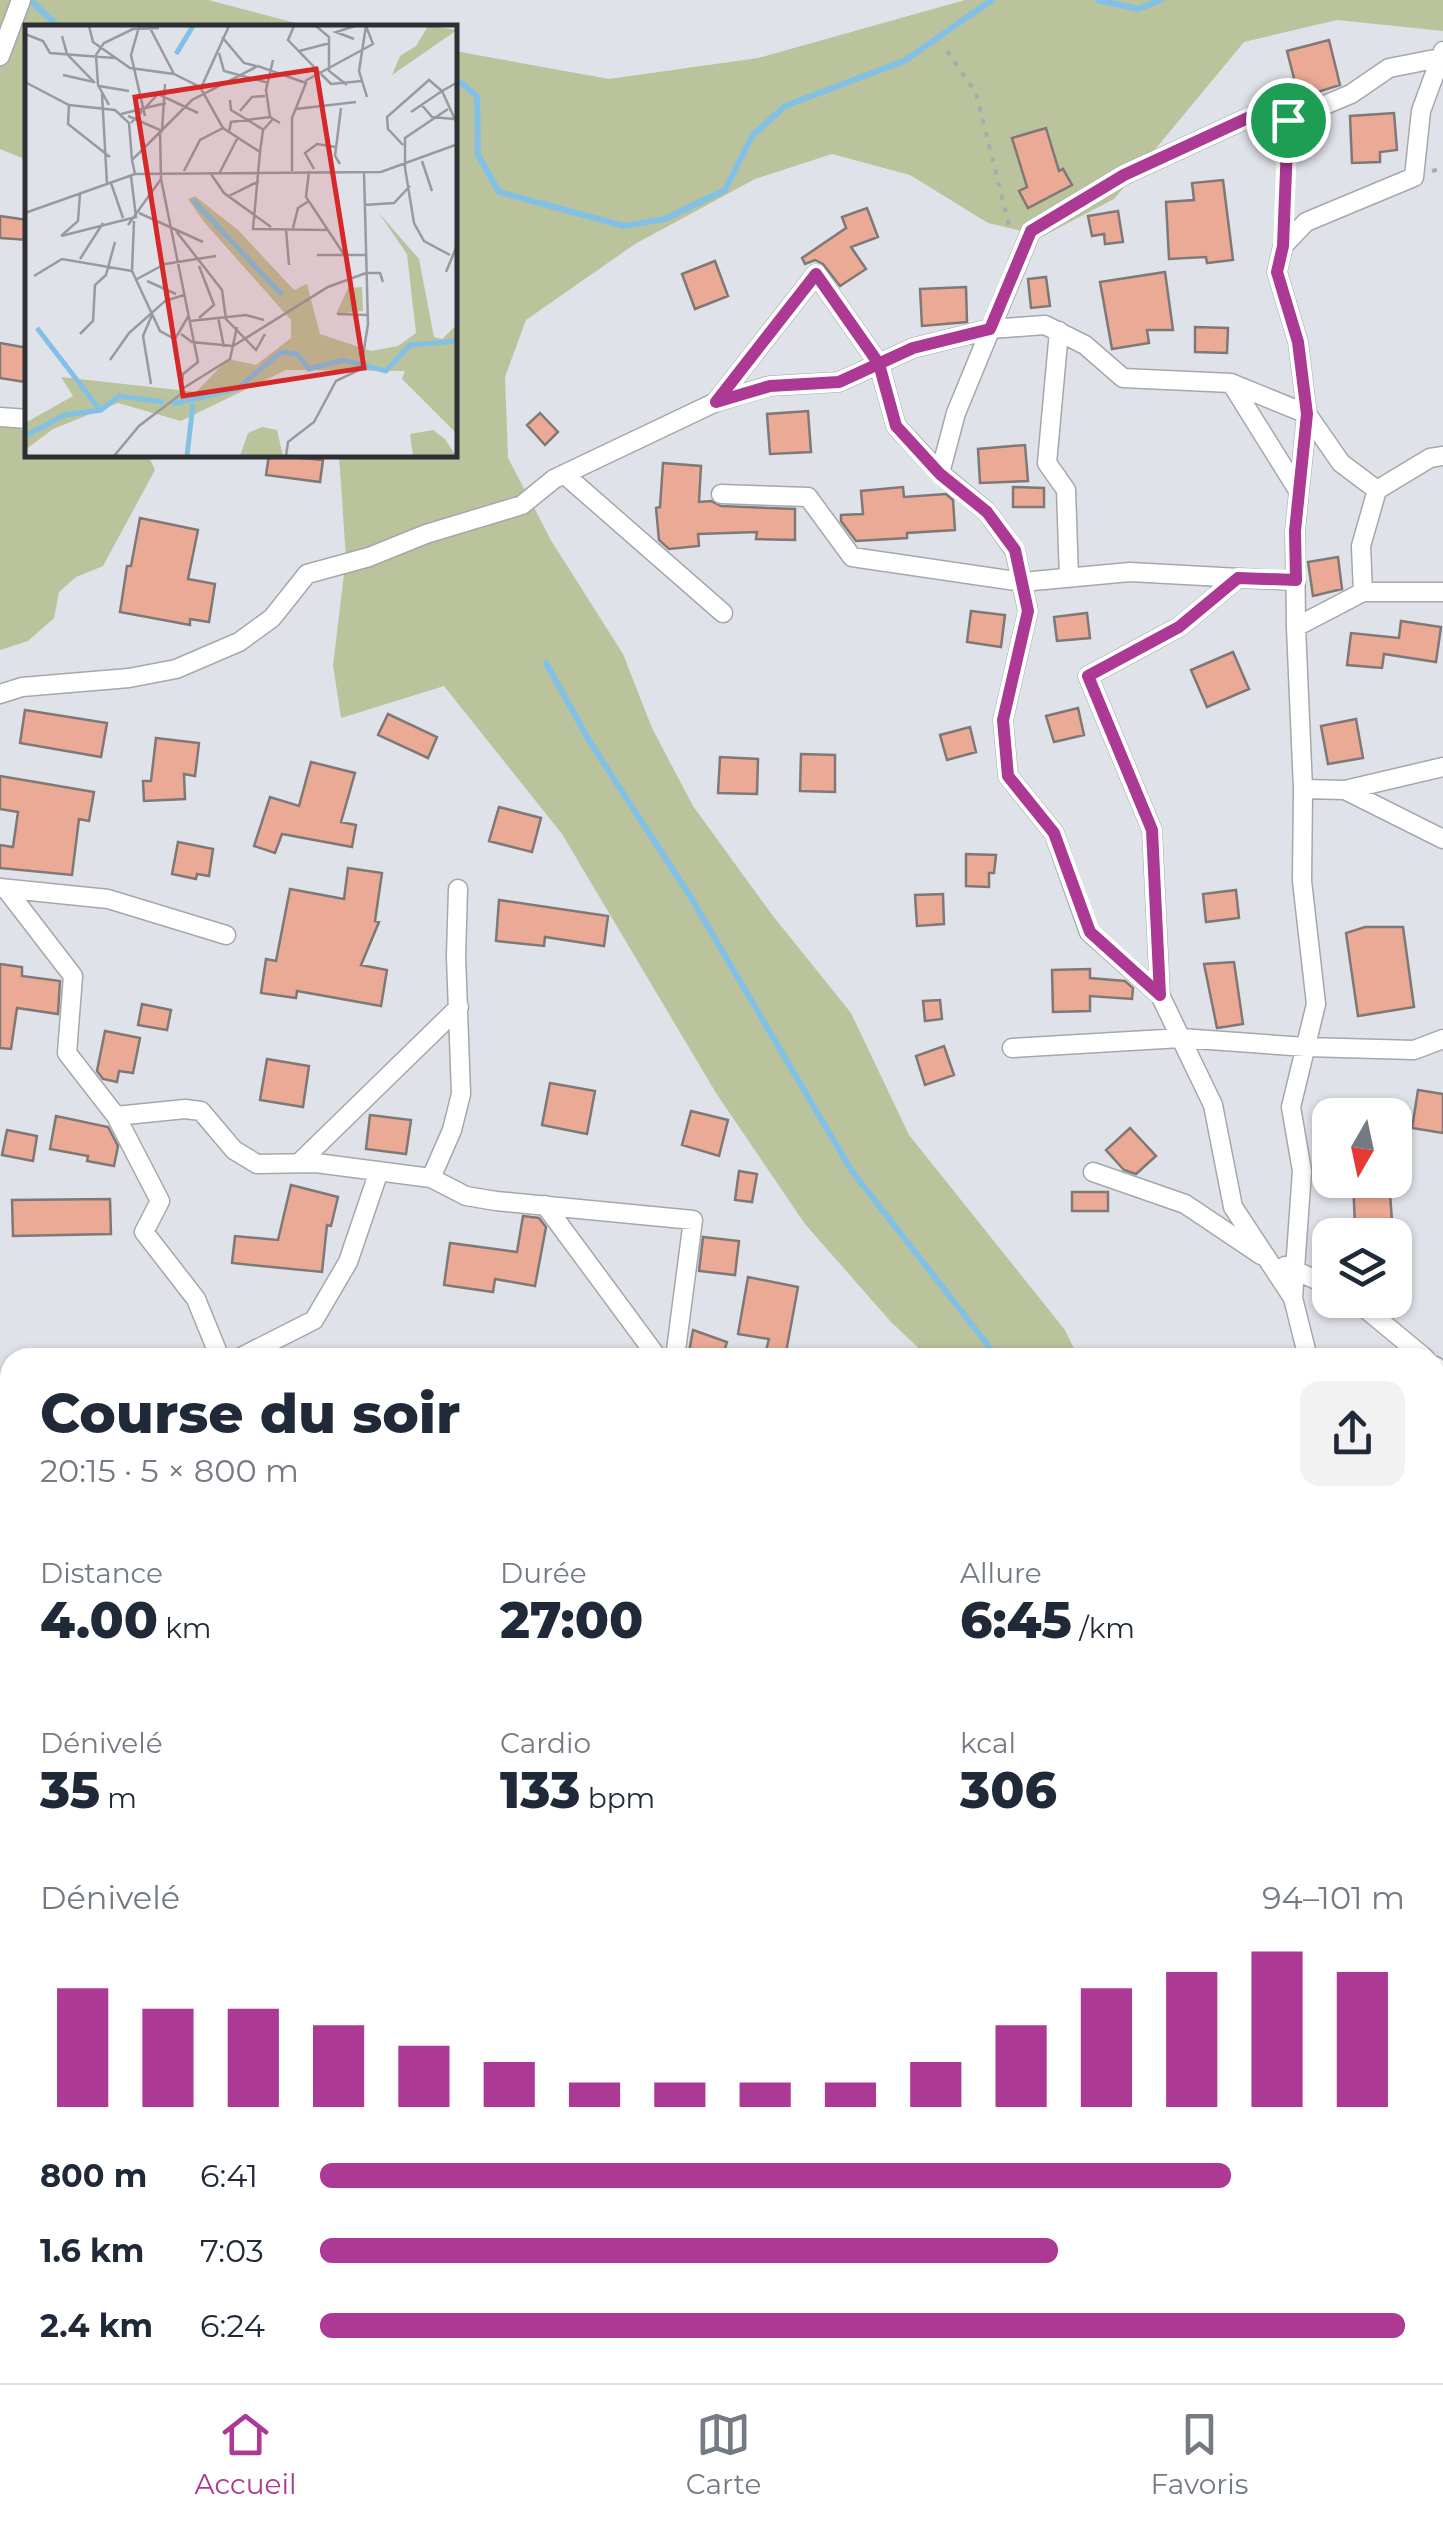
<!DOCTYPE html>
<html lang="fr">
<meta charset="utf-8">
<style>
:root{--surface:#fff;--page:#f2f2f3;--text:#1f2937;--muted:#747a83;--line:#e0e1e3;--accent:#ac3993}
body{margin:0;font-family:Montserrat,sans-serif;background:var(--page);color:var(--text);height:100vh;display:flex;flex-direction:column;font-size:38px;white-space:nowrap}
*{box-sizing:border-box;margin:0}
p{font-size:32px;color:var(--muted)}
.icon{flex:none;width:55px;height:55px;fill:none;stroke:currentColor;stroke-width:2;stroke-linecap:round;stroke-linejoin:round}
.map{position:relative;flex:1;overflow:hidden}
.side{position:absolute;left:0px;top:1348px;width:1445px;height:1038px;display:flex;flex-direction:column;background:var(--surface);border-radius:30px 30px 0 0;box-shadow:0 2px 8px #0004}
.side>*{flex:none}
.needle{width:65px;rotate:189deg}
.fabs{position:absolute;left:1312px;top:1098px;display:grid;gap:20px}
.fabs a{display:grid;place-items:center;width:100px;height:100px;border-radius:20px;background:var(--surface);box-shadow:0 2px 8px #0004;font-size:50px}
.pin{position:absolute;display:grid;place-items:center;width:85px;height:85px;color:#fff;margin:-42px;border:5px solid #fff;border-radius:50%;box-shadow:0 2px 10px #0007}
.round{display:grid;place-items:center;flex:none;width:105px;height:105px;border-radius:20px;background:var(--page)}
.headline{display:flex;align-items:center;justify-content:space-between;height:170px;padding:0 40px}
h1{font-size:55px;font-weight:800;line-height:75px}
.stats{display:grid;grid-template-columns:repeat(3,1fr);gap:15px;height:170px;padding:10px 40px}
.stats div{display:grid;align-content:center}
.stats b{font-size:50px;font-weight:800}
.stats small{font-size:28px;font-weight:400}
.stats p{font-size:28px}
.chart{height:280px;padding:20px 40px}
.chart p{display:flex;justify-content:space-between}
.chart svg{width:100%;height:180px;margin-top:10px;stroke:var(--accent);stroke-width:6}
ul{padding:0 40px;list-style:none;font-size:32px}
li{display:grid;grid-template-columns:160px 120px 1fr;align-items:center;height:75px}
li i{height:25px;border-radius:12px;background:var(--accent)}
.menu{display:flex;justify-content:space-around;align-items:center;height:140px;border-top:2px solid var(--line);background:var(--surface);font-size:28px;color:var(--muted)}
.menu a{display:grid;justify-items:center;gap:5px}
.menu .current{color:var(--accent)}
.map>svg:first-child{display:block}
.green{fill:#bac39c}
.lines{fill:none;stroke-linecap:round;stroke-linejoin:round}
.stream{stroke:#82c1e5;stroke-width:6}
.building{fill:#ebaa96;stroke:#7f7876;stroke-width:2.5}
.street-casing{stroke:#a5a7ad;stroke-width:21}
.secondary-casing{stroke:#a5a7ad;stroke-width:29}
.path{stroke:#a8aaaf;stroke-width:4;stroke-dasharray:5 8;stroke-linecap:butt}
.street{stroke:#fff;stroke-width:18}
.secondary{stroke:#fff;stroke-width:25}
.route-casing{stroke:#fff;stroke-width:20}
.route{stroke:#ac3993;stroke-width:12}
.inset-river{fill:none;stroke:#82c1e5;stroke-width:5}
.inset-road{fill:none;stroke:#999aa0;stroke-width:2.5}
.view{fill:#d62828;fill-opacity:0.15;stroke:#d62828;stroke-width:5}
.inset-edge{fill:none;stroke:#2e2f32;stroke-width:5}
</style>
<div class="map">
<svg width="1443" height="2383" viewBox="0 0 1443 2383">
<rect width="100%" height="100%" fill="#e0e2e9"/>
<path class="green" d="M 0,0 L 208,0 L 311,27 L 28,28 L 27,160 L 0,149 Z
M 965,0 L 1443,0 L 1443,31 L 1337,20 L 1244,42 L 1114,199 L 1043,236 L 988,223 L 910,175 L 832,154 L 755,179 L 635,244 L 526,320 L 505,377 L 508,458 L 552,542 L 623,654 L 652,728 L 693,806 L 773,916 L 851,1013 L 909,1135 L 1065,1330 L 1078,1357 L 928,1357 L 891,1322 L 805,1224 L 716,1093 L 562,834 L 444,686 L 341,718 L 333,665 L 346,558 L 339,455 L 455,455 L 455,51 L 609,79 L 758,58 Z
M 0,424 L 27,431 L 28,455 L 148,455 L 155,470 L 103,566 L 76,577 L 59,592 L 54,618 L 28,641 L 0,650 Z"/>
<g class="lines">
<path class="stream" d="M 30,0 L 60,28
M 1098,0 L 1138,9 L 1161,0
M 455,78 L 477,96 L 478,155 L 499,192 L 624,226 L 665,219 L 725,190 L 752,136 L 785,106 L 904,61 L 992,0
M 546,663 L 590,742 L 690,896 L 851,1170 L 998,1358"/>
</g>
<path class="building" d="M 1329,40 L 1340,85 L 1299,98 L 1287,51 Z
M 1394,113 L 1397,150 L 1380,152 L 1380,162 L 1352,163 L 1350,116 Z
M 1046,128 L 1059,171 L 1063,169 L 1072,185 L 1028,208 L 1019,191 L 1027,187 L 1012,138 Z
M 1223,180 L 1233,260 L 1207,263 L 1206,257 L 1169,259 L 1166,202 L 1194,200 L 1192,183 Z
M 867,208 L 878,237 L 851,247 L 866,269 L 840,286 L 823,264 L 815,260 L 805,264 L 802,258 L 846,228 L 842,217 Z
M 1118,211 L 1123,242 L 1105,244 L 1104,234 L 1092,236 L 1088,216 Z
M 0,216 L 28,220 L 28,240 L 0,238 Z
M 715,261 L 728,296 L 695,309 L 682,274 Z
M 1165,272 L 1173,330 L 1147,330 L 1149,343 L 1112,349 L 1100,282 Z
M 1046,277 L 1050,306 L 1031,308 L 1028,279 Z
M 966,287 L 967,322 L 922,326 L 920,289 Z
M 1195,327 L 1228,328 L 1227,353 L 1195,352 Z
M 0,343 L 28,348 L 25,382 L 0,378 Z
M 808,411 L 811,452 L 770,454 L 767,414 Z
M 540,413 L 558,432 L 545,445 L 527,425 Z
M 1025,445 L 1028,481 L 980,483 L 978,449 Z
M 269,455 L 323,460 L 320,482 L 266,475 Z
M 663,463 L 701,466 L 699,502 L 711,501 L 721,506 L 795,509 L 795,540 L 756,539 L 757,532 L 698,534 L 699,546 L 669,549 L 659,540 L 656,508 L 660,507 Z
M 903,487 L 904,497 L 946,494 L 953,500 L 955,530 L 907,533 L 907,538 L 856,541 L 841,521 L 841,515 L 863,514 L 861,491 Z
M 1013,487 L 1044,488 L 1044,507 L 1013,507 Z
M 140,518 L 198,530 L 188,579 L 215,584 L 209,622 L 190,619 L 190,625 L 120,612 L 127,566 L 131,566 Z
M 1338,557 L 1342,589 L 1313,596 L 1308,562 Z
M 971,611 L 1005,615 L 1001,647 L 967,642 Z
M 1087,613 L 1090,638 L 1057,641 L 1054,617 Z
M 1401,621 L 1441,627 L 1436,662 L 1384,654 L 1382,668 L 1347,665 L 1351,633 L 1399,638 Z
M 1233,652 L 1249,689 L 1207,707 L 1191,670 Z
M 1078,708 L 1084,735 L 1054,742 L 1046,716 Z
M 25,710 L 107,723 L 101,757 L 20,743 Z
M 388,714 L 437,737 L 428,758 L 378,735 Z
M 1356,719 L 1363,758 L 1328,764 L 1321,726 Z
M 970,727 L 976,752 L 947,760 L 940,735 Z
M 156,738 L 199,743 L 195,776 L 184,774 L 185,799 L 144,801 L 143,781 L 151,781 Z
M 801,754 L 835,755 L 835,792 L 800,791 Z
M 720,757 L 758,759 L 757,794 L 718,793 Z
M 311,762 L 355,773 L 341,822 L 356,825 L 352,847 L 282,834 L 275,853 L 254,846 L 270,797 L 299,806 Z
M 0,776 L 94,792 L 89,821 L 79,819 L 72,875 L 0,868 L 0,845 L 13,847 L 18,812 L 0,809 Z
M 499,807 L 541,818 L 532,852 L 489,841 Z
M 178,842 L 213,849 L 209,876 L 197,874 L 196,879 L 172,874 Z
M 966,854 L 996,855 L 994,873 L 989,873 L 989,887 L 966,886 Z
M 348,868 L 382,873 L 375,921 L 379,922 L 361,965 L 387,970 L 381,1006 L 297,991 L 296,998 L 261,993 L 266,959 L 276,961 L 290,889 L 344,899 Z
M 1236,890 L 1239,918 L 1206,922 L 1203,894 Z
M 943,894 L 944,924 L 917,926 L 915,895 Z
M 499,900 L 608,916 L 604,946 L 545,937 L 544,946 L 496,941 Z
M 1365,927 L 1403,927 L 1414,1007 L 1358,1016 L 1346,933 Z
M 1234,962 L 1243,1024 L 1217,1028 L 1204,964 Z
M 0,964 L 22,967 L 22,976 L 60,981 L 58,1014 L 17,1008 L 11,1049 L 0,1048 Z
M 1090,969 L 1090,978 L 1125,981 L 1133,988 L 1132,999 L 1090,996 L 1090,1011 L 1053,1012 L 1052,970 Z
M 940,1000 L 942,1019 L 925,1021 L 923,1001 Z
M 142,1004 L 171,1010 L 167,1030 L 138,1025 Z
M 105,1031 L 140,1038 L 133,1073 L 119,1071 L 117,1082 L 103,1079 L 97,1071 Z
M 944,1046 L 954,1075 L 925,1085 L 916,1056 Z
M 267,1059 L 309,1066 L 303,1107 L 260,1100 Z
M 550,1083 L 595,1091 L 587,1134 L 542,1125 Z
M 1418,1090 L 1443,1094 L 1443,1133 L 1412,1128 Z
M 691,1111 L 728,1120 L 719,1156 L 682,1145 Z
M 370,1115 L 411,1120 L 406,1154 L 366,1149 Z
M 56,1116 L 108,1127 L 118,1146 L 114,1166 L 87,1161 L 88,1156 L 50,1149 Z
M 1130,1128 L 1156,1156 L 1136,1174 L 1124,1170 L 1106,1150 Z
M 7,1130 L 37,1136 L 33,1161 L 2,1155 Z
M 739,1171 L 757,1174 L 752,1202 L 735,1200 Z
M 1353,1180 L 1389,1180 L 1392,1221 L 1355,1226 Z
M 291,1185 L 338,1197 L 331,1226 L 327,1225 L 322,1272 L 232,1263 L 235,1236 L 278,1240 Z
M 1072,1192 L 1108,1192 L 1108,1211 L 1072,1211 Z
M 110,1199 L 111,1234 L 13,1236 L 12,1200 Z
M 523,1216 L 539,1218 L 546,1227 L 535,1286 L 495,1279 L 493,1292 L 444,1285 L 450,1243 L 517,1252 Z
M 703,1237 L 739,1241 L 735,1275 L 699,1271 Z
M 748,1277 L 798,1287 L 785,1358 L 764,1358 L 769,1339 L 738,1334 Z
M 693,1330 L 727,1342 L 722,1358 L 688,1358 Z"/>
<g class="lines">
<defs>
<path id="street" d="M 0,56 L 21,0
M 1059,331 L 1047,463 L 1066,490 L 1069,578
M 1231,383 L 1299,492
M 716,402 L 816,274 L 879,364 L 896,426 L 940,473 L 987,512 L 1015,551 L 1028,611 L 1003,720 L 1008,776 L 1054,833 L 1089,932 L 1160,995 L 1213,1105 L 1233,1207 L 1293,1298
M 0,417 L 28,419
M 940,473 L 956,413 L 1031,231 L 1124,175 L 1252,116 L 1289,120 L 1351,94 L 1389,68 L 1440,58
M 564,474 L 723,613
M 721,494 L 808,497 L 852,557 L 1022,582 L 1130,572 L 1296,581
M 1363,592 L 1443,592
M 1296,627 L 1363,592 L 1361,546 L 1377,490 L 1430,458 L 1443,456
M 0,694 L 22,687 L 129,678 L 176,669 L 239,642 L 272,618 L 307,574 L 369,557 L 426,534 L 522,505 L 554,479 L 716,402 L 769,386 L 839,382 L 913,348 L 990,329 L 1045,325 L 1085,345 L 1123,378 L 1231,383 L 1307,414 L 1341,463 L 1377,490
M 1303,789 L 1345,790 L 1443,767
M 1345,790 L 1443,839
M 0,888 L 108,899 L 226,935
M 6,889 L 73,976 L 67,1053 L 116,1116 L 160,1201 L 144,1232 L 196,1299 L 220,1358
M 1160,995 L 1152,830 L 1088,676 L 1179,627 L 1238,578
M 1012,1048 L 1181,1038 L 1306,1047 L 1414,1050 L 1443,1039
M 116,1116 L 185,1109 L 201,1111 L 234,1150 L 257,1164 L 316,1163 L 431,1178 L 466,1196 L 496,1201 L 693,1220 L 675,1358
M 299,1163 L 459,1007
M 1093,1172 L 1185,1204 L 1261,1255
M 431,1178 L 452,1130 L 461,1094 L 456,956 L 458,889
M 545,1205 L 658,1358
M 1285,1266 L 1330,1286
M 1355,1300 L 1425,1358
M 239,1358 L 314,1320 L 348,1262 L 379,1171
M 1308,1358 L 1293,1298 L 1302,1171 L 1291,1107 L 1316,1004 L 1302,881 L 1303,789 L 1296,627 L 1295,531 L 1307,414 L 1298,342 L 1277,272 L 1283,246 L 1306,222 L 1414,177 L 1421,111 L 1443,51
M 1435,1366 L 1443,1372
M 1435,1631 L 1443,1623
M 1435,1711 L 1443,1723
M 0,1788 L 10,1791
M 1435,1964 L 1443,1956
M 0,2058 L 10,2060
M 1435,2136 L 1443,2124
M 1435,2178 L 1443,2185
M 1435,2264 L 1443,2259
M 1435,2278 L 1443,2279
M 0,2326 L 10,2324
M 0,2355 L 10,2363
M 18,2375 L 22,2383
M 212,2375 L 241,2383
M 507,2375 L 524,2383
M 752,2375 L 763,2383
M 925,2375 L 931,2383
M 1249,2375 L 1260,2380 L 1307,2375
M 1326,2375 L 1347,2383
M 1400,2375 L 1401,2383
M 360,2383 L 363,2375
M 793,2383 L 812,2375
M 1202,2383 L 1203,2375"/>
<path id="secondary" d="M 0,1566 L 10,1568
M 1435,1781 L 1443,1781"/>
</defs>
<use href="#street" class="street-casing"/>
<use href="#secondary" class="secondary-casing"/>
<path class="path" d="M 947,51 L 976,93 L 1010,229
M 1432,171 L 1443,168
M 1284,215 L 1288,139"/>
<use href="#street" class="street"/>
<use href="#secondary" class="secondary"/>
</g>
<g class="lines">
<defs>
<path id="route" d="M 1288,120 L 1252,116 L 1124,175 L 1031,231 L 990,329 L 913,348 L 839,382 L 770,386 L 716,402 L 816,274 L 879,364 L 896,426 L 940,474 L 987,512 L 1015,550 L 1028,611 L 1003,720 L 1008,776 L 1054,833 L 1090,932 L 1160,995 L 1152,830 L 1088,676 L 1179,627 L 1238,578 L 1296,580 L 1295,531 L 1307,414 L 1298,342 L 1277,272 L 1283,246 L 1288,120"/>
</defs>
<use href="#route" class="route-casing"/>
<use href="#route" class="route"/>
</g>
<g transform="translate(25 25)">
<rect width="432" height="432" fill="#e0e2e9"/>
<path d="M 403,1 L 432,5 L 367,50 L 375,31 L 391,21 ZM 170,171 L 213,205 L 269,265 L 282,259 L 295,309 L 346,326 L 373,321 L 391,308 L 382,229 L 353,187 L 394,234 L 409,312 L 417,314 L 432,300 L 432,409 L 377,354 L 380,346 L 261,345 L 156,396 L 93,378 L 28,404 L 0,425 L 0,398 L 48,371 L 36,352 L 171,367 L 203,334 L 231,340 L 266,313 L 266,295 L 179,197 L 163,174 ZM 337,262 L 338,286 L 311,289 L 323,263 ZM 237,402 L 252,405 L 258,431 L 215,431 L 223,408 ZM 408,405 L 420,414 L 431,431 L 388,431 L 385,409 Z" fill="#bac39c"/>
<path class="inset-river" d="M 151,29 L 168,1M 168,175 L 257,270M 12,303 L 75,385M 147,379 L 212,364 L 256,327 L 272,329 L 284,344 L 318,335 L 361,346 L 385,320 L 433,316M 0,411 L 40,390 L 76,385 L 94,371 L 139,377M 162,431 L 168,379"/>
<path class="inset-road" d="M 64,1 L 68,17 L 105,43 L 149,49 L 175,62 L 198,103 L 235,127 L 228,204 L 302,205M 269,1 L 263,15 L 295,48M 291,1 L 304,12 L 304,46 L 322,60M 341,1 L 334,46 L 342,72M 114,2 L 106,30 L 120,91M 125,3 L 149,49M 0,9 L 18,16 L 25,28 L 89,33M 37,11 L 42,29 L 70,58M 197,12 L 219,38 L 231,41M 329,14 L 311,7 L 330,1M 274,26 L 305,18M 194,28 L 199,46 L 244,58M 296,49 L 306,59 L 337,56M 38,50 L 69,57M 280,56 L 348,19 L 341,1M 0,57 L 44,80 L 90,85 L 104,98 L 107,135M 74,61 L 104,66M 175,65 L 204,1M 77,69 L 82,159M 205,75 L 206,85 L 239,105M 396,79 L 407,92 L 429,94M 44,80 L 43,99 L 85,132M 84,80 L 73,60 L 71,30 L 79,18 L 108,4 L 134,3M 271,84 L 331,77M 423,84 L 380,113 L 380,143 L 389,198 L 399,216 L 425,230M 215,86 L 227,72 L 240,71M 386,87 L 417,66 L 433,101M 96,89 L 141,78M 103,91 L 137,106 L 140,59M 245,92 L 241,65 L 248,35M 106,98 L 133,69 L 173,88M 204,107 L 206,97 L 245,92 L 255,98M 378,120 L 363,104 L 362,92 L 404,55 L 417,66 L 433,57M 235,127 L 238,105 L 248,94M 397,136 L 407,166M 315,139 L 310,131 L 316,83M 289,144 L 280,128 L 292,119 L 311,122M 159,146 L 175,115 L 198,103M 284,146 L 281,172 L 320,231M 110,149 L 107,135 L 167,75 L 233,41 L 281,58 L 267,93 L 267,146M 186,149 L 199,168 L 246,202M 194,149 L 213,112M 86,158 L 98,193M 204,171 L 234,156M 339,180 L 369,178 L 385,161M 0,188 L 110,149 L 356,147 L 433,119M 114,188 L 178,217M 109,196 L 107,246 L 135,306 L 150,314 L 164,290M 103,200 L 136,154 L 135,105M 268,203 L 273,183 L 284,176M 261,204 L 264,240M 151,206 L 197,265 L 201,294 L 231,325 L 240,309M 36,211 L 111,192 L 106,151M 36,211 L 53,196 L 55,169M 292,230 L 341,230M 55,234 L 78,198M 174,241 L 189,280 L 174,293M 421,247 L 433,218M 9,251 L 37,234 L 107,246M 112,254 L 140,239 L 191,231M 122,256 L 151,269M 312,289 L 342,290M 193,292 L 199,322M 165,296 L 221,290 L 239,295M 55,309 L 68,296 L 70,260 L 81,250 L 90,217M 156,309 L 167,317 L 208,321 L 303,262 L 341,248 L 355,248 L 358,257M 85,335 L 104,308 L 140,276 L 159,270M 126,359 L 118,311 L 127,290M 157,364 L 205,334 L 212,302M 89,431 L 114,401 L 156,369 L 158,349 L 173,337 L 136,154M 261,431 L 263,417 L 289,397 L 311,356 L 336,344 L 343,299 L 339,147"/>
<path class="view" d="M 291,44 L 339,343 L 158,371 L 110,72 Z"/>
<rect width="432" height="432" class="inset-edge"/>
</g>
</svg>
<div class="fabs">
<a><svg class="needle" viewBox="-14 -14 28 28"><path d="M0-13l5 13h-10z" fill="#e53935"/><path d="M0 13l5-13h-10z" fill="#747a83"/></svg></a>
<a><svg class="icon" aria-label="layers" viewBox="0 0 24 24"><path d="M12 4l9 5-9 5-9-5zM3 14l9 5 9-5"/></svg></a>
</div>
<div class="pin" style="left:1288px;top:120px;background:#1e9e55"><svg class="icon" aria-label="arrive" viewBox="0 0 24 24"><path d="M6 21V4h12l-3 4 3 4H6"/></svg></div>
<section class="side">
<div class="headline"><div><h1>Course du soir</h1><p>20:15 · 5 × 800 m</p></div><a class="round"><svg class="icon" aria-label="share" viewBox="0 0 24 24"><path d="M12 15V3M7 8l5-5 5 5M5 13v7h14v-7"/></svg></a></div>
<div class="stats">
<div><p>Distance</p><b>4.00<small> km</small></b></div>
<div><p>Durée</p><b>27:00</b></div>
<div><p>Allure</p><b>6:45<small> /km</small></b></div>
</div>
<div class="stats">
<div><p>Dénivelé</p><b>35<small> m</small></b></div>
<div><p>Cardio</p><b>133<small> bpm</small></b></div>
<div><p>kcal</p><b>306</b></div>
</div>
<div class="chart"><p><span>Dénivelé</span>94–101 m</p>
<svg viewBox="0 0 160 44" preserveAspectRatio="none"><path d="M5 44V15M15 44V20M25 44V20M35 44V24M45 44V29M55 44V33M65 44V38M75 44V38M85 44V38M95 44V38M105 44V33M115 44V24M125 44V15M135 44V11M145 44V6M155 44V11"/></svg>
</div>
<ul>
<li><b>800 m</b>6:41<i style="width:84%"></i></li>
<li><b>1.6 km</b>7:03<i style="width:68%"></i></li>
<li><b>2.4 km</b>6:24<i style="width:100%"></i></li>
</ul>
</section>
</div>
<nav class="menu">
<a class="current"><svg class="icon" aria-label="home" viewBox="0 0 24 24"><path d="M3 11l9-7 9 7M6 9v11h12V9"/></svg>Accueil</a>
<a><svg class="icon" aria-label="map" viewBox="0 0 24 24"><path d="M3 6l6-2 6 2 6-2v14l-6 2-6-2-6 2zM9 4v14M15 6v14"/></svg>Carte</a>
<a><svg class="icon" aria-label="saved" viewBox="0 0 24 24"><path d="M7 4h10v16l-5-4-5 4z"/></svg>Favoris</a>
</nav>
